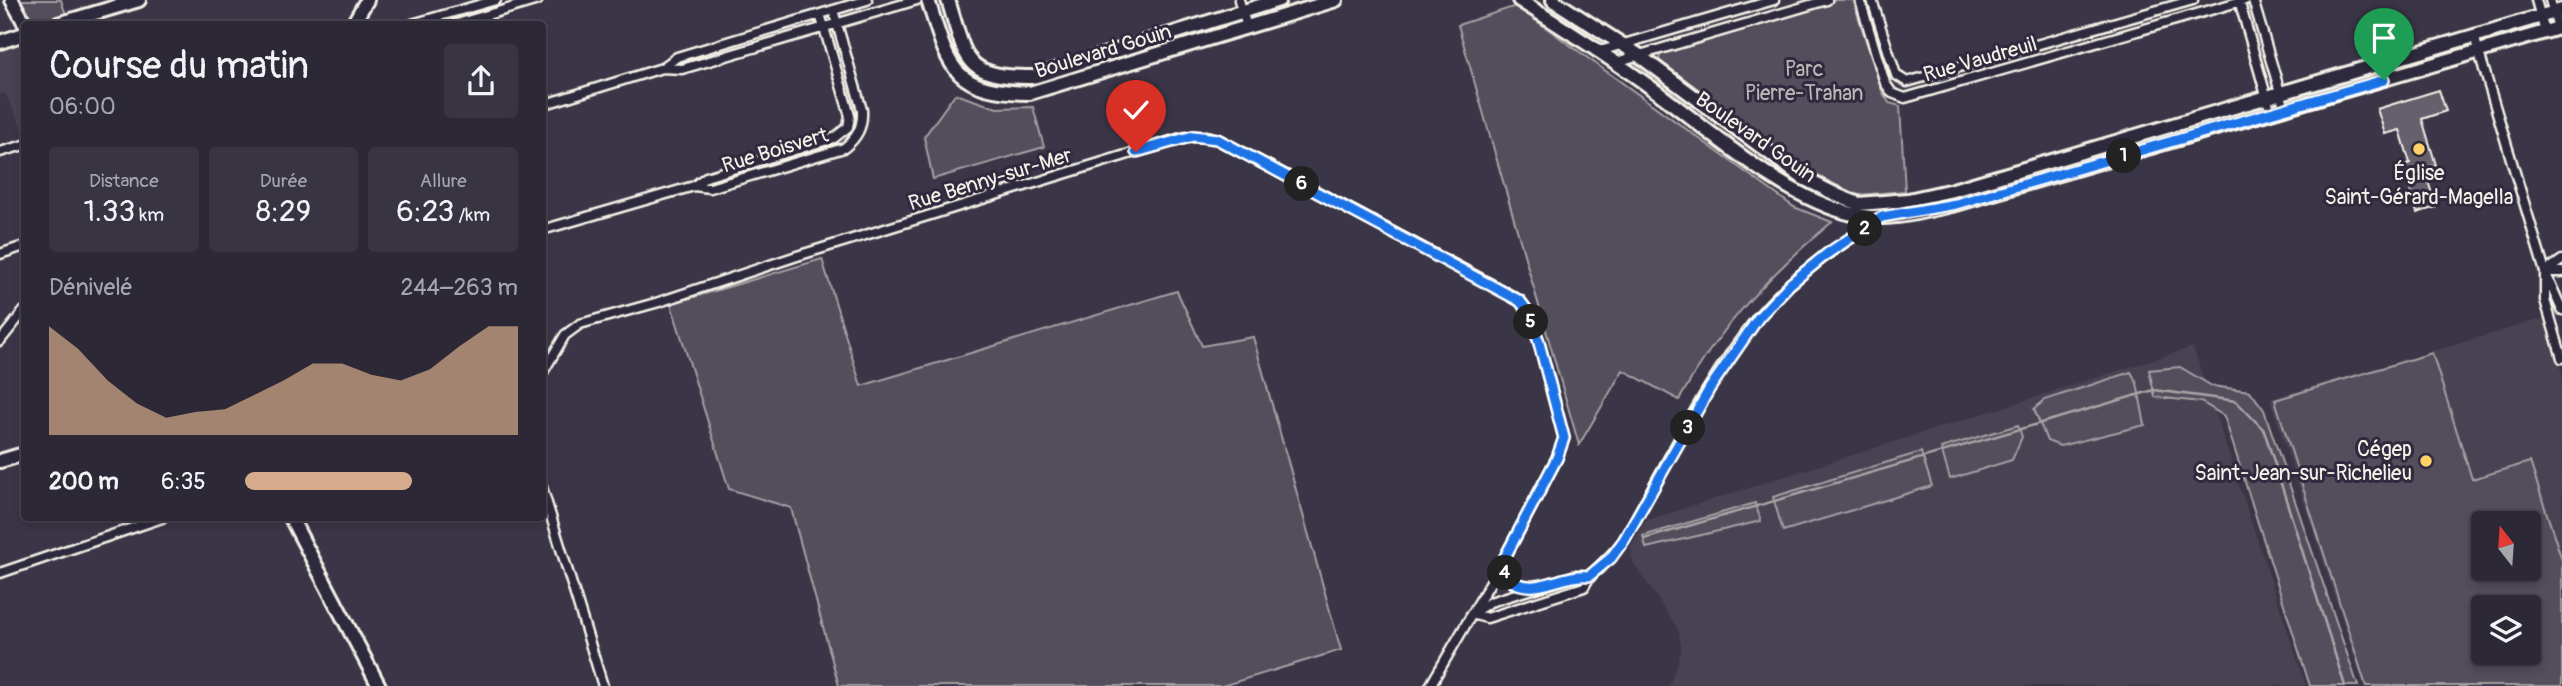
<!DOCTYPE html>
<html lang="fr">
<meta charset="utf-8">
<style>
:root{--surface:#2c2835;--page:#383441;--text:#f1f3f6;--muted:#a6a6ad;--line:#484450;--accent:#d6ab8b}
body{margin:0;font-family:Pangolin,sans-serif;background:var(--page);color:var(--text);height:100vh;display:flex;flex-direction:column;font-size:26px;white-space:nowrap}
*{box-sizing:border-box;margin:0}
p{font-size:23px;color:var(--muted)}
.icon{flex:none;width:38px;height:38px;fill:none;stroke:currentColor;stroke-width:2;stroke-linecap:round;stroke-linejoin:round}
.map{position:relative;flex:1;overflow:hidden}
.details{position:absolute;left:21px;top:21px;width:525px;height:500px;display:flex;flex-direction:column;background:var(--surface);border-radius:7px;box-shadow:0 4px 10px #0003,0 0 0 2px var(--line)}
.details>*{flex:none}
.needle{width:46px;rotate:343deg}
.fabs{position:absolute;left:2471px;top:511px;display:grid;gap:14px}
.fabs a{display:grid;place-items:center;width:70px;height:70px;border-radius:7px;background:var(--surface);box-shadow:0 4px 10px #0003,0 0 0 2px var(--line);font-size:35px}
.pin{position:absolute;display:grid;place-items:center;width:60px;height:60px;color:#fff;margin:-72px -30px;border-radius:50% 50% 50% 0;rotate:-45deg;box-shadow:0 0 7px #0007}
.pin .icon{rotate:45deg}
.km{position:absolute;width:35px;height:35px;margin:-18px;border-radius:50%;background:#222;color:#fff;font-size:19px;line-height:35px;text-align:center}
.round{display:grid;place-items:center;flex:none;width:74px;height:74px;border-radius:7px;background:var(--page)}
.overview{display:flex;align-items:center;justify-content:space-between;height:119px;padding:0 28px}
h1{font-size:38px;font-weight:600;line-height:52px}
.figures{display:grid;grid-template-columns:repeat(3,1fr);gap:10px;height:119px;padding:7px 28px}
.figures div{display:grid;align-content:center;border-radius:7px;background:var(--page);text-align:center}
.figures b{font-size:30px;font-weight:600}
.figures small{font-size:19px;font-weight:400}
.figures p{font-size:19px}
.chart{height:196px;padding:14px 28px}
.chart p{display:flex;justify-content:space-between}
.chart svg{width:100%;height:126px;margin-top:7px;fill:var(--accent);opacity:.7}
ul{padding:0 28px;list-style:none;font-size:23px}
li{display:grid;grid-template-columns:112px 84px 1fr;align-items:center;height:52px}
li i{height:18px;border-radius:9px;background:var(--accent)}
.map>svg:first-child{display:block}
.built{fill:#484352;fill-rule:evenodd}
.green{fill:#534e5c;stroke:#a4a0a2;stroke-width:2;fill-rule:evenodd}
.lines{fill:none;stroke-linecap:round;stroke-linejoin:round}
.stream{stroke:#aaa6a7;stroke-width:2.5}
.building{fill:#65616c;stroke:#f4f1e8;stroke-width:2}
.street-casing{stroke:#f4f1e8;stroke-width:13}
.secondary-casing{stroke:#f4f1e8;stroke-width:18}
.street{stroke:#2f2a3d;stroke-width:8}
.secondary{stroke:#2f2a3d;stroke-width:12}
.route-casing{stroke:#fff;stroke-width:14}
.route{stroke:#1a73e8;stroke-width:9}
.poi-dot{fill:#ffd166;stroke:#2f2a3d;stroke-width:2.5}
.labels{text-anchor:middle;stroke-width:6;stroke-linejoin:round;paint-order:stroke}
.street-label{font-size:21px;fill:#f4f1e8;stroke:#2f2a3d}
.park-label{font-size:21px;fill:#bcb8b7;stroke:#2f2a3d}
.poi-label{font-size:21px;fill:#f4f1e8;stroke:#2f2a3d}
</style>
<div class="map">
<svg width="2562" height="686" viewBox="0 0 2562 686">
<rect width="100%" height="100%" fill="#3b3647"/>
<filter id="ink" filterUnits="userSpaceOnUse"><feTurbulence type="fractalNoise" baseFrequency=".0143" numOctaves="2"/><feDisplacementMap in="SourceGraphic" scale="14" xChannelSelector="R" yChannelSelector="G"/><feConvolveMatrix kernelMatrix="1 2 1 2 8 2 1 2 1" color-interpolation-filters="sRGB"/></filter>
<g filter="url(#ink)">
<path class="built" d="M 24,34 L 24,132 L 5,93 L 0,94 L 0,42 Z
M 2545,318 L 2562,372 L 2562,686 L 2364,686 L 2270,399 ZM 2483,523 L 2529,523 L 2529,569 L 2483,569 ZM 2483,607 L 2529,607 L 2529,653 L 2483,653 Z
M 2193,347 L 2306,686 L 1669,686 L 1682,649 L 1678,629 L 1632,561 L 1631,546 L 1645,521 Z"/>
<path class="green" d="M 12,0 L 61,0 L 68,21 L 58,24 L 25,24 Z
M 1835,0 L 1853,0 L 1882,91 L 1889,103 L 1900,106 L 1905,191 L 1857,195 L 1809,172 L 1659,60 L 1662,46 Z
M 1516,6 L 1794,207 L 1832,222 C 1769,275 1718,328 1679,400 L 1623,370 L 1579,445 L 1458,25 Z
M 955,94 L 997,108 L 1033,107 L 1044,147 L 933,179 L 924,137 Z
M 822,259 L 861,386 L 1177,291 L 1202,346 L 1253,337 L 1341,650 L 1222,686 L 839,686 L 791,508 L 729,489 L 671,304 Z
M 2432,353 L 2472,479 L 2530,462 L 2562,560 L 2562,686 L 2366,686 L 2275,400 ZM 2483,523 L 2529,523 L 2529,569 L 2483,569 ZM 2483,607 L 2529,607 L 2529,653 L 2483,653 Z
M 2180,367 L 2212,386 L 2250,391 L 2264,410 L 2358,686 L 2310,686 L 2224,416 L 2201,402 L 2155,397 L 2149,370 Z
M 2131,372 L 2137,383 L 2145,425 L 2060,446 L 2047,441 L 2034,409 L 2045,400 Z
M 2018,425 L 2022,437 L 2012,460 L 1950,479 L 1941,448 Z
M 1921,452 L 1932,486 L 1783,531 L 1773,497 Z
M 1755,503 L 1761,521 L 1646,548 L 1643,536 Z"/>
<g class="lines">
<path class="stream" d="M 1644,539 L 2154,390 L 2236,401 L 2264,430 L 2345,686"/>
</g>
<path class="building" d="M 2439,90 L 2446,111 L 2422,119 L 2436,165 L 2424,168 L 2436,207 L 2417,213 L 2403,166 L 2410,163 L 2400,130 L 2385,134 L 2377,109 Z"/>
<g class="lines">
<defs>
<path id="street" d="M 1239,0 L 1247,27
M 1860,0 L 1885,83 L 1892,93 L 1905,98 L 2245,0
M 1872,0 L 1896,75 L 1907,82 L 2193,0
M 2239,0 L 2271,113
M 2253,0 L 2285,109
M 2536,0 L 2545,32
M 2550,0 L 2558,28
M 412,24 L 496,0
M 457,24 L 538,0
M 2474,36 L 2545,272 L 2562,310
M 1600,51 L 1774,0
M 1616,62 L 1827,0
M 662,68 L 682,69 L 917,0
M 542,105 L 662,68 L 677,57 L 867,0
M 0,152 L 24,145
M 694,186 L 710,188 L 844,148 C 857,138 863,127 862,110 L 833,10
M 542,230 L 694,186 L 706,177 L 834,138 L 848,127 L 850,116 L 820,14
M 0,254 L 24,246
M 2545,272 L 2562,260
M 2545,272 L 2562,272
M 2545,275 L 2545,300 L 2562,358
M 0,341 L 24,311
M 542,374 L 565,335 L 580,324 L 659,302 L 797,256 L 1181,138 L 1206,136 L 1217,139 L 1493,285 L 1520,301 L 1526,309 L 1538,339 L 1564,438 L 1557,458 L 1504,559 L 1430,686
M 542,487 L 603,686
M 1504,559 L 1508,579 L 1515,584 L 1532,587
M 0,573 L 162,518
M 1473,613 L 1490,602 L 1577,575 L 1589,576
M 1471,614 L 1487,618 L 1584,587 C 1592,569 1612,557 1624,540 C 1666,467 1704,382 1758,317 C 1798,269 1853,237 1904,203"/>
<path id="secondary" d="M 12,0 L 25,24
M 928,0 C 949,67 951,92 1030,93 L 1336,0
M 948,0 C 967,61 963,77 1033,77 L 1279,0
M 1519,0 C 1565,29 1610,57 1653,89 C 1712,132 1784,199 1856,215 C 1889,222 1924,211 1956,204 L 2562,27
M 1553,0 L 1637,54 L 1803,178 L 1839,196 L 1859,204 L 1908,200 L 1953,190 L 2562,10
M 58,24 L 139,0
M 353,24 L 367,0
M 0,42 L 24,34
M 0,461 L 24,454
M 291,518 L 379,686"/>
</defs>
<use href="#street" class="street-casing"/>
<use href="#secondary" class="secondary-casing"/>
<use href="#street" class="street"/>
<use href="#secondary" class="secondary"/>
</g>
</g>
<g class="lines" filter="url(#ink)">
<defs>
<path id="route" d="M 1136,152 L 1193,136 L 1217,139 L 1520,301 L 1526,309 L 1538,339 L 1564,438 L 1557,458 L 1504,559 L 1508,579 C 1536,598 1560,573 1589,576 L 1611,558 L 1624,540 L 1710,388 L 1759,317 L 1790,284 L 1828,253 L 1882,217 L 1956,204 L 2384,80"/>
</defs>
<use href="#route" class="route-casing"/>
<use href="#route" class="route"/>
</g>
<g class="poi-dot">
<circle cx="2419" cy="149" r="7"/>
<circle cx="2426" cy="461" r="7"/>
</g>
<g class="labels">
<g class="street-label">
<text transform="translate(1103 51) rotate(-17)" y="7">Boulevard Gouin</text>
<text transform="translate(1980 59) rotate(-16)" y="7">Rue Vaudreuil</text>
<text transform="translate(1756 137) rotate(35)" y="7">Boulevard Gouin</text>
<text transform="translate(775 150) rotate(-17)" y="7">Rue Boisvert</text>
<text transform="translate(990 179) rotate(-17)" y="7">Rue Benny-sur-Mer</text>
</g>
<g class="park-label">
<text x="1804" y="76">Parc<tspan x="1804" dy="24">Pierre-Trahan</tspan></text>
</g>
<g class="poi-label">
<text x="2419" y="180">Église<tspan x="2419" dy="24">Saint-Gérard-Magella</tspan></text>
<text x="2412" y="456" text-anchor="end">Cégep<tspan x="2412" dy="24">Saint-Jean-sur-Richelieu</tspan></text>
</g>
</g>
</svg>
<div class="fabs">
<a><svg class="needle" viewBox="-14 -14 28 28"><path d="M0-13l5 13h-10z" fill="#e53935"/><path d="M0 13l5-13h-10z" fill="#a6a6ad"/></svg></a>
<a><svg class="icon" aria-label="layers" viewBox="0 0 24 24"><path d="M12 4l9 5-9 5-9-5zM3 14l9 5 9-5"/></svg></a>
</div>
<div class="pin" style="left:2384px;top:80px;background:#1e9e55"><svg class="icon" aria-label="arrive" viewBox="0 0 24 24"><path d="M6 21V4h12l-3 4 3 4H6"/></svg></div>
<div class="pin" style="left:1136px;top:152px;background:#d93025"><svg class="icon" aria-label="check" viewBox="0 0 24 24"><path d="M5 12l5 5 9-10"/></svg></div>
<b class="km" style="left:2124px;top:156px">1</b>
<b class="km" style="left:1865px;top:229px">2</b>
<b class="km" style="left:1688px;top:428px">3</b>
<b class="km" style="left:1505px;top:573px">4</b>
<b class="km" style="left:1531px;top:322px">5</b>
<b class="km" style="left:1302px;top:184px">6</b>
<section class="details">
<div class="overview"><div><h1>Course du matin</h1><p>06:00</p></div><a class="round"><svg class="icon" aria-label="share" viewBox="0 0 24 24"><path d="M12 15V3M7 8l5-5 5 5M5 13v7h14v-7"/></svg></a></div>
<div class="figures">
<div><p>Distance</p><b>1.33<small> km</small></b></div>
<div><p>Durée</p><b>8:29</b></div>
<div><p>Allure</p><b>6:23<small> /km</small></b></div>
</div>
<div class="chart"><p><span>Dénivelé</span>244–263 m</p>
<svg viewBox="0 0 160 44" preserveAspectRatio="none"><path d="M0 44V6L10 14L20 25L30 33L40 38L50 36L60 35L70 30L80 25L90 19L100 19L110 23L120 25L130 21L140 13L150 6L160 6V44z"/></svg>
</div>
<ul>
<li><b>200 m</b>6:35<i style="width:61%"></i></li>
</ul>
</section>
</div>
